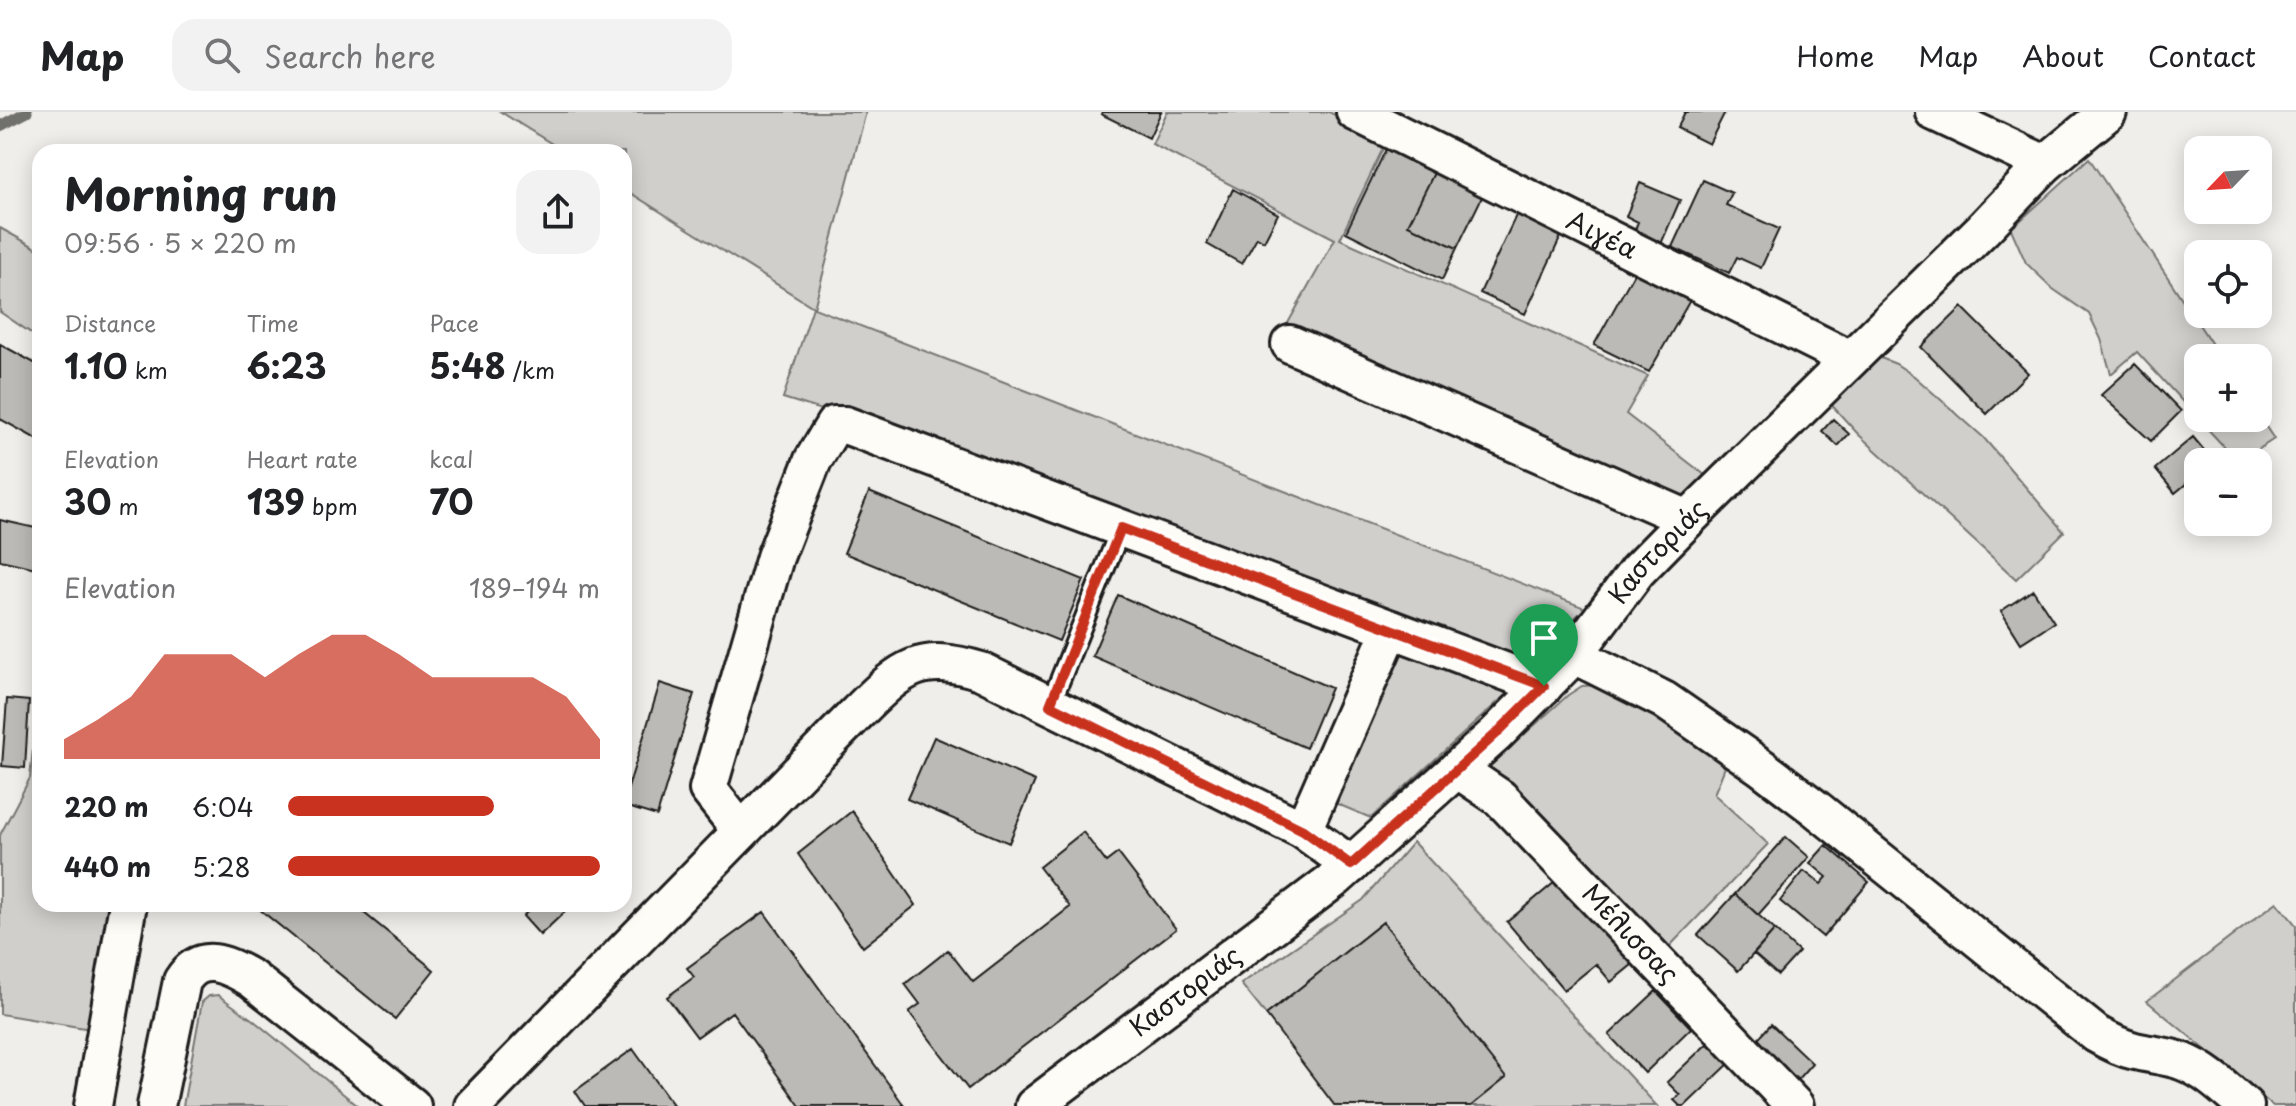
<!DOCTYPE html>
<meta charset="utf-8">
<style>
:root{--surface:#fff;--page:#f2f2f2;--text:#202124;--muted:#757577;--line:#e0e0e0;--accent:#c8321e}
body{margin:0;font-family:"Playpen Sans",sans-serif;background:var(--page);color:var(--text);height:100vh;display:flex;flex-direction:column;font-size:30px;white-space:nowrap}
*{box-sizing:border-box;margin:0}
p{font-size:26px;color:var(--muted)}
.icon{flex:none;width:44px;height:44px;fill:none;stroke:currentColor;stroke-width:2;stroke-linecap:round;stroke-linejoin:round}
.map{position:relative;flex:1;overflow:hidden}
.details{position:absolute;left:32px;top:32px;width:600px;height:768px;display:flex;flex-direction:column;background:var(--surface);border-radius:24px;box-shadow:0 4px 20px #0003}
.details>*{flex:none}
.needle{width:52px;rotate:245deg}
.controls{position:absolute;left:2184px;top:24px;display:grid;gap:16px}
.controls a{display:grid;place-items:center;width:88px;height:88px;border-radius:16px;background:var(--surface);box-shadow:0 4px 20px #0003;font-size:40px}
.pin{position:absolute;display:grid;place-items:center;width:68px;height:68px;color:#fff;margin:-82px -34px;border-radius:50% 50% 50% 0;rotate:-45deg;box-shadow:0 0 8px #0007}
.pin .icon{rotate:45deg}
.round{display:grid;place-items:center;flex:none;width:84px;height:84px;border-radius:24px;background:var(--page)}
.summary{display:flex;align-items:center;justify-content:space-between;height:136px;padding:0 32px}
h1{font-size:44px;font-weight:700;line-height:60px}
.stats{display:grid;grid-template-columns:repeat(3,1fr);gap:12px;height:136px;padding:8px 32px}
.stats div{display:grid;align-content:center}
.stats b{font-size:34px;font-weight:700}
.stats small{font-size:22px;font-weight:400}
.stats p{font-size:22px}
.chart{height:224px;padding:16px 32px}
.chart p{display:flex;justify-content:space-between}
.chart svg{width:100%;height:144px;margin-top:8px;fill:var(--accent);opacity:.7}
ul{padding:0 32px;list-style:none;font-size:26px}
li{display:grid;grid-template-columns:128px 96px 1fr;align-items:center;height:60px}
li i{height:20px;border-radius:10px;background:var(--accent)}
header{display:flex;align-items:center;gap:48px;box-sizing:border-box;height:112px;padding:0 40px;background:var(--surface);border-bottom:2px solid var(--line)}
header strong{font-size:38px}
nav{display:flex;gap:44px;margin-inline-start:auto;font-size:28px}
.search{width:560px;height:72px;background:var(--page);display:flex;align-items:center;gap:20px;box-sizing:border-box;padding:0 28px;border-radius:24px;color:var(--muted);font-size:30px}
.map>svg:first-child{display:block}
.green{fill:#d0cfcc;stroke:#767674;stroke-width:2}
.lines{fill:none;stroke-linecap:round;stroke-linejoin:round}
.stream{stroke:#706f6d;stroke-width:11}
.building{fill:#bbbab6;stroke:#1c1c1c;stroke-width:2}
.lane-casing{stroke:#1c1c1c;stroke-width:24}
.street-casing{stroke:#1c1c1c;stroke-width:42}
.lane{stroke:#fdfcf7;stroke-width:18}
.street{stroke:#fdfcf7;stroke-width:36}
.route-casing{stroke:#fff;stroke-width:16}
.route{stroke:#c8321e;stroke-width:10}
.labels{text-anchor:middle;stroke-width:8;stroke-linejoin:round;paint-order:stroke}
.street-label{font-size:26px;fill:#1c1c1c;stroke:#fdfcf7}
</style>
<header>
<strong>Map</strong>
<div class="search"><svg class="icon" aria-label="search" viewBox="0 0 24 24"><circle cx="10" cy="10" r="6"/><path d="M15 15l6 6"/></svg>Search here</div>
<nav><a>Home</a><a>Map</a><a>About</a><a>Contact</a></nav>
</header>
<div class="map">
<svg width="2296" height="994" viewBox="0 0 2296 994">
<rect width="100%" height="100%" fill="#f0eeea"/>
<filter id="ink" filterUnits="userSpaceOnUse"><feTurbulence type="fractalNoise" baseFrequency=".0125" numOctaves="2"/><feDisplacementMap in="SourceGraphic" scale="16" xChannelSelector="R" yChannelSelector="G"/><feConvolveMatrix kernelMatrix="1 2 1 2 8 2 1 2 1" color-interpolation-filters="sRGB"/></filter>
<g filter="url(#ink)">
<path class="green" d="M 501,0 L 866,0 L 814,196 L 1585,496 L 1525,555 L 915,327 L 783,286 L 813,195 L 624,77 L 624,40 L 565,40 Z
M 1167,0 L 1329,0 L 1387,28 L 1340,127 L 1648,264 L 1626,302 L 1710,367 L 1679,390 L 1283,220 L 1335,127 L 1152,32 Z
M 2089,46 L 2221,246 L 2198,246 L 2198,306 L 2258,306 L 2258,303 L 2274,327 L 2239,350 L 2238,350 L 2137,240 L 2111,262 L 2101,227 L 2089,202 L 2053,177 L 2026,151 L 2011,117 Z
M 0,116 L 40,138 L 40,227 L 0,200 Z
M 1873,243 L 1896,252 L 1914,264 L 1983,325 L 2064,420 L 2016,467 L 1858,322 L 1827,288 Z
M 1399,528 L 1511,578 L 1371,706 L 1330,689 Z
M 40,570 L 40,792 L 111,792 L 91,917 L 0,902 L 0,723 L 30,666 Z
M 1597,573 L 1662,604 L 1725,655 L 1714,682 L 1768,732 L 1667,837 L 1484,659 L 1568,583 L 1582,574 Z
M 1413,730 L 1657,994 L 1471,994 L 1383,810 L 1266,903 L 1241,872 L 1363,788 Z
M 2277,790 L 2296,813 L 2296,994 L 2273,994 L 2147,889 Z
M 218,883 L 253,908 L 358,994 L 183,994 L 202,890 L 209,884 Z"/>
<g class="lines">
<path class="stream" d="M 0,14 L 27,0"/>
</g>
<path class="building" d="M 1102,0 L 1161,0 L 1149,26 L 1101,2 Z
M 1685,0 L 1725,0 L 1709,32 L 1677,16 Z
M 1388,33 L 1436,57 L 1408,113 L 1457,136 L 1442,168 L 1346,120 Z
M 1436,57 L 1484,81 L 1457,136 L 1408,113 Z
M 1703,68 L 1732,81 L 1726,93 L 1779,117 L 1761,156 L 1737,145 L 1729,161 L 1672,135 Z
M 1640,71 L 1680,88 L 1661,132 L 1634,120 L 1638,110 L 1626,104 Z
M 1233,77 L 1278,102 L 1264,129 L 1257,125 L 1242,152 L 1207,132 Z
M 1518,99 L 1563,120 L 1525,202 L 1480,181 Z
M 1638,154 L 1693,183 L 1649,260 L 1594,233 Z
M 1962,195 L 2028,261 L 1987,302 L 1921,235 Z
M 0,232 L 40,254 L 40,329 L 0,307 Z
M 2135,252 L 2181,299 L 2151,329 L 2101,283 Z
M 1833,307 L 1849,322 L 1838,334 L 1822,319 Z
M 2193,325 L 2213,349 L 2198,350 L 2198,362 L 2175,381 L 2155,357 Z
M 869,380 L 1084,468 L 1059,529 L 844,441 Z
M 0,408 L 40,417 L 40,457 L 0,448 Z
M 2033,478 L 2054,510 L 2021,531 L 2001,499 Z
M 1118,483 L 1331,576 L 1306,636 L 1092,544 Z
M 660,571 L 694,582 L 657,704 L 624,694 L 624,689 Z
M 7,587 L 29,589 L 25,656 L 2,654 Z
M 934,625 L 1035,669 L 1009,731 L 907,687 Z
M 852,699 L 916,793 L 863,835 L 798,742 Z
M 1083,720 L 1106,750 L 1118,741 L 1176,817 L 968,977 L 909,900 L 920,892 L 905,872 L 948,838 L 973,870 L 1070,795 L 1039,755 Z
M 1786,725 L 1809,745 L 1758,803 L 1735,782 Z
M 1826,733 L 1869,770 L 1823,825 L 1780,789 L 1804,759 L 1821,772 L 1827,765 L 1810,751 Z
M 1561,765 L 1633,852 L 1611,870 L 1596,852 L 1564,878 L 1507,810 Z
M 1735,782 L 1775,818 L 1738,859 L 1698,823 Z
M 253,792 L 353,792 L 434,858 L 395,907 Z
M 535,792 L 568,792 L 570,795 L 540,823 L 523,804 Z
M 764,800 L 901,989 L 905,994 L 800,994 L 732,900 L 697,925 L 667,885 L 694,865 L 687,856 Z
M 1383,810 L 1506,966 L 1471,994 L 1335,994 L 1266,903 Z
M 1775,818 L 1799,840 L 1778,863 L 1754,842 Z
M 1656,879 L 1691,916 L 1645,961 L 1609,923 Z
M 1771,912 L 1812,951 L 1797,968 L 1755,930 Z
M 1712,927 L 1733,948 L 1685,994 L 1680,994 L 1674,988 L 1680,983 L 1667,970 Z
M 633,937 L 674,994 L 585,994 L 575,979 Z"/>
<g class="lines">
<defs>
<path id="lane" d="M 1050,593 L 1121,416"/>
<g id="street">
<path id="s1" d="M 1355,0 L 1850,247"/>
<path d="M 1934,0 L 2045,52"/>
<path d="M 1290,232 L 1688,407"/>
<path d="M 1574,543 L 1664,588 L 1761,655 L 1815,696 L 2096,922 C 2108,929 2121,936 2135,939 C 2152,943 2169,944 2184,950 C 2207,959 2226,978 2245,994"/>
<path id="s2" d="M 1457,657 L 1500,686 L 1795,994"/>
<path d="M 1303,718 L 1391,517"/>
<path d="M 741,719 L 708,677 L 775,445 L 813,348 L 834,313 L 845,313 L 1544,574"/>
<path d="M 93,994 L 128,792"/>
<path d="M 156,994 L 182,869 C 201,839 227,852 252,867 L 412,994"/>
<path d="M 473,994 L 857,601 C 901,558 917,539 981,559 L 1303,718 L 1351,753"/>
<path id="s3" d="M 1034,994 L 1336,766 L 1496,622 L 1574,543 L 1637,459 L 1688,407 L 1983,117 L 2045,52 L 2108,0"/>
</g>
</defs>
<use href="#lane" class="lane-casing"/>
<use href="#street" class="street-casing"/>
<use href="#lane" class="lane"/>
<use href="#street" class="street"/>
</g>
</g>
<g class="lines" filter="url(#ink)">
<defs>
<path id="route" d="M 1121,416 L 1544,574 L 1496,622 L 1351,753 L 1303,718 L 1050,593 Z"/>
</defs>
<use href="#route" class="route-casing"/>
<use href="#route" class="route"/>
</g>
<g class="labels">
<g class="street-label">
<text dy="9" stroke="none"><textPath href="#s1" startOffset="276">Αιγέα</textPath></text>
<text dy="9" stroke="none"><textPath href="#s3" startOffset="838">Καστοριάς</textPath></text>
<text dy="9" stroke="none"><textPath href="#s2" startOffset="240">Μέλισσας</textPath></text>
<text dy="9" stroke="none"><textPath href="#s3" startOffset="190">Καστοριάς</textPath></text>
</g>
</g>
</svg>
<div class="controls">
<a><svg class="needle" viewBox="-14 -14 28 28"><path d="M0-13l5 13h-10z" fill="#e53935"/><path d="M0 13l5-13h-10z" fill="#757577"/></svg></a>
<a><svg class="icon" aria-label="locate" viewBox="0 0 24 24"><circle cx="12" cy="12" r="6"/><path d="M12 2v4M12 18v4M2 12h4M18 12h4"/></svg></a>
<a>+</a>
<a>−</a>
</div>
<div class="pin" style="left:1544px;top:574px;background:#1e9e55"><svg class="icon" aria-label="arrive" viewBox="0 0 24 24"><path d="M6 21V4h12l-3 4 3 4H6"/></svg></div>
<section class="details">
<div class="summary"><div><h1>Morning run</h1><p>09:56 · 5 × 220 m</p></div><a class="round"><svg class="icon" aria-label="share" viewBox="0 0 24 24"><path d="M12 15V3M7 8l5-5 5 5M5 13v7h14v-7"/></svg></a></div>
<div class="stats">
<div><p>Distance</p><b>1.10<small> km</small></b></div>
<div><p>Time</p><b>6:23</b></div>
<div><p>Pace</p><b>5:48<small> /km</small></b></div>
</div>
<div class="stats">
<div><p>Elevation</p><b>30<small> m</small></b></div>
<div><p>Heart rate</p><b>139<small> bpm</small></b></div>
<div><p>kcal</p><b>70</b></div>
</div>
<div class="chart"><p><span>Elevation</span>189–194 m</p>
<svg viewBox="0 0 160 44" preserveAspectRatio="none"><path d="M0 44V38L10 32L20 25L30 12L40 12L50 12L60 19L70 12L80 6L90 6L100 12L110 19L120 19L130 19L140 19L150 25L160 38V44z"/></svg>
</div>
<ul>
<li><b>220 m</b>6:04<i style="width:66%"></i></li>
<li><b>440 m</b>5:28<i style="width:100%"></i></li>
</ul>
</section>
</div>
